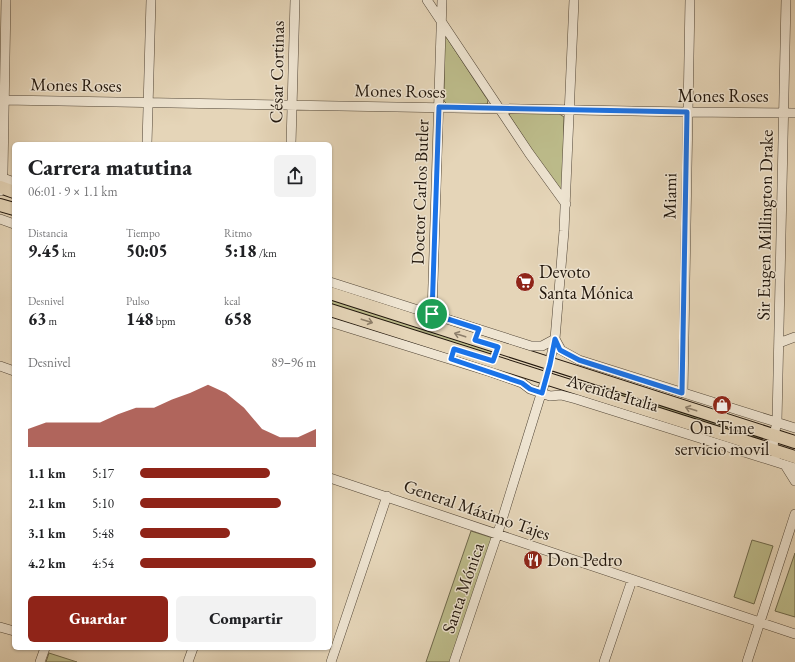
<!DOCTYPE html>
<html lang="es">
<meta charset="utf-8">
<style>
:root{--surface:#fff;--page:#f2f2f2;--text:#202124;--muted:#757577;--accent:#8f2418}
body{margin:0;font-family:"EB Garamond",serif;background:var(--page);color:var(--text);height:100vh;display:flex;flex-direction:column;font-size:15px;white-space:nowrap}
*{box-sizing:border-box;margin:0}
p{font-size:13px;color:var(--muted)}
.icon{flex:none;width:22px;height:22px;fill:none;stroke:currentColor;stroke-width:2;stroke-linecap:round;stroke-linejoin:round}
.map{position:relative;flex:1;overflow:hidden}
.sheet{position:absolute;left:12px;top:142px;width:320px;height:508px;display:flex;flex-direction:column;background:var(--surface);border-radius:6px;box-shadow:0 1px 3px #0004}
.sheet>*{flex:none}
.pin{position:absolute;display:grid;place-items:center;width:34px;height:34px;color:#fff;margin:-17px;border:2px solid #fff;border-radius:50%;box-shadow:0 1px 4px #0007}
.round{display:grid;place-items:center;flex:none;width:42px;height:42px;border-radius:6px;background:var(--page)}
.headline{display:flex;align-items:center;justify-content:space-between;height:68px;padding:0 16px}
h1{font-size:22px;font-weight:800;line-height:30px}
.metrics{display:grid;grid-template-columns:repeat(3,1fr);gap:6px;height:68px;padding:4px 16px}
.metrics div{display:grid;align-content:center}
.metrics b{font-size:17px;font-weight:800}
.metrics small{font-size:11px;font-weight:400}
.metrics p{font-size:11px}
.chart{height:112px;padding:8px 16px}
.chart p{display:flex;justify-content:space-between}
.chart svg{width:100%;height:72px;margin-top:4px;fill:var(--accent);opacity:.7}
.action{display:flex;gap:8px;margin-top:auto;padding:8px 16px}
.action a{flex:1;height:46px;border-radius:6px;background:var(--accent);color:#fff;font-size:16px;font-weight:800;line-height:46px;text-align:center}
.action a+a{background:var(--page);color:var(--text)}
ul{padding:0 16px;list-style:none;font-size:13px}
li{display:grid;grid-template-columns:64px 48px 1fr;align-items:center;height:30px}
li i{height:10px;border-radius:5px;background:var(--accent)}
.map>svg:first-child{display:block}
.green{fill:#bcbb8a;stroke:#6e684b}
.lines{fill:none;stroke-linecap:round;stroke-linejoin:round}
.minor-casing{stroke:#524637;stroke-width:10}
.major-casing{stroke:#21160c;stroke-width:14}
.minor{stroke:#eee4d1;stroke-width:9}
.major{stroke:#e5d5b8;stroke-width:12}
.oneway{stroke:#8d7f6b}
.route-casing{stroke:#fff;stroke-width:8}
.route{stroke:#1a73e8;stroke-width:5}
.labels{text-anchor:middle;stroke-width:3;stroke-linejoin:round;paint-order:stroke}
.street-label{font-size:18px;fill:#21160c;stroke:#eee4d1}
.poi-label{font-size:18px;fill:#21160c;stroke:#eee4d1;text-anchor:start}
</style>
<div class="map">
<svg width="795" height="662" viewBox="0 0 795 662">
<rect width="100%" height="100%" fill="#e5d5b8"/>
<filter id="stains"><feTurbulence type="fractalNoise" baseFrequency=".005" numOctaves="4"/><feColorMatrix values="0 0 0 0 .2 0 0 0 0 .09 0 0 0 0 .02 0 0 0 .5 -.17"/></filter>
<radialGradient id="worn" r=".72"><stop offset=".6" stop-color="#630" stop-opacity="0"/><stop offset="1" stop-color="#630" stop-opacity=".3"/></radialGradient>
<path class="green" d="M 444,37 L 447,38 L 485,96 L 488,100 L 487,105 L 447,104 L 444,101 Z
M 511,113 L 558,113 L 564,117 L 563,192 L 552,181 L 509,115 Z
M 330,299 L 491,351 L 491,355 L 330,305 Z
M 610,388 L 761,437 L 762,441 L 606,393 L 606,390 Z
M 471,531 L 493,538 L 451,662 L 426,662 Z
M 752,540 L 773,546 L 754,604 L 734,597 Z
M 795,553 L 795,617 L 775,611 Z
M 49,653 L 77,662 L 46,662 Z"/>
<g class="lines">
<defs>
<path id="minor" d="M 427,0 L 529,153 L 566,204
M 4,100 L 687,112 L 795,113
M 147,144 L 151,0
M 291,144 L 295,0
M 0,177 L 14,182
M 0,191 L 3,172 L 6,0
M 0,219 L 14,224
M 330,282 L 531,346 L 542,346 L 555,339
M 432,314 L 442,0
M 330,322 L 491,372 L 522,383 L 530,389 L 550,396 L 561,395 L 576,399 L 795,468
M 555,339 L 561,350 L 579,360 L 795,428
M 779,343 L 795,337
M 0,366 L 14,371
M 683,393 L 690,0
M 777,455 L 773,450 L 774,435 L 777,422 L 786,0
M 785,465 L 795,481
M 330,478 L 795,634
M 0,627 L 14,631
M 40,662 L 45,648
M 188,662 L 193,648
M 331,662 L 387,496
M 454,662 L 501,523 L 546,378 L 555,339 L 564,231 L 574,0
M 604,662 L 632,580
M 747,662 L 795,514"/>
<path id="major" d="M 0,187 L 14,192
M 0,205 L 14,209
M 330,293 L 795,442
M 330,310 L 795,457"/>
</defs>
<use href="#minor" class="minor-casing"/>
<use href="#major" class="major-casing"/>
<use href="#minor" class="minor"/>
<use href="#major" class="major"/>
</g>
<defs><path id="oneway-shaft" d="M-6 0H5M1.5-3L5.5 0L1.5 3" fill="none" stroke-width="1.6" stroke-linecap="round" stroke-linejoin="round"/></defs>
<g class="oneway">
<use href="#oneway-shaft" transform="translate(367 321) rotate(18)"/>
<use href="#oneway-shaft" transform="translate(460 335) rotate(-162)"/>
<use href="#oneway-shaft" transform="translate(691 409) rotate(-162)"/>
</g>
<g class="lines">
<defs>
<path id="route" d="M 439,107 L 687,112 L 682,393 L 579,360 L 560,350 L 555,339 L 550,364 L 542,393 L 530,389 L 522,383 L 451,359 L 454,349 L 493,361 L 498,347 L 475,340 L 479,329 L 432,314 Z"/>
</defs>
<use href="#route" class="route-casing"/>
<use href="#route" class="route"/>
</g>
<defs>
<symbol id="supermarket-disc" viewBox="-11 -11 22 22"><circle r="9.5" fill="#8f2418" stroke="#eee4d1"/><path d="M-6-5.5h2.5l.6 2H6L4.5 2H-2.5L-4.4-4H-6ZM-1.5 3.2a1.3 1.3 0 1 0 .1 0ZM3 3.2a1.3 1.3 0 1 0 .1 0Z" fill="#fff"/></symbol>
<symbol id="shop-disc" viewBox="-11 -11 22 22"><circle r="9.5" fill="#8f2418" stroke="#eee4d1"/><path d="M-5-2.5h2.3a2.7 3.5 0 0 1 5.4 0H5L5.5 6h-11ZM-1.5-2.5h3a1.5 2.3 0 0 0-3 0Z" fill="#fff"/></symbol>
<symbol id="restaurant-disc" viewBox="-11 -11 22 22"><circle r="9.5" fill="#8f2418" stroke="#eee4d1"/><path d="M-5-6h1v4h1v-4h1v4h1v-4h1v5L-1.5 .5V6h-2V.5L-5-1ZM5-6V6H3V1.5H1.5Q1.5-4 5-6Z" fill="#fff"/></symbol>
</defs>
<g fill-rule="evenodd">
<use href="#supermarket-disc" x="514" y="271" width="22" height="22"/>
<use href="#shop-disc" x="711" y="394" width="22" height="22"/>
<use href="#restaurant-disc" x="522" y="549" width="22" height="22"/>
</g>
<g class="labels">
<g class="street-label">
<text transform="translate(277 72) rotate(-89)" y="6">César Cortinas</text>
<text transform="translate(76 85) rotate(1)" y="6">Mones Roses</text>
<text transform="translate(400 91) rotate(1)" y="6">Mones Roses</text>
<text x="723" y="102">Mones Roses</text>
<text transform="translate(420 192) rotate(-88)" y="6">Doctor Carlos Butler</text>
<text transform="translate(670 196) rotate(-89)" y="6">Miami</text>
<text transform="translate(765 225) rotate(-89)" y="6">Sir Eugen Millington Drake</text>
<text transform="translate(613 393) rotate(16)" y="6">Avenida Italia</text>
<text transform="translate(477 510) rotate(19)" y="6">General Máximo Tajes</text>
<text transform="translate(463 588) rotate(-71)" y="6">Santa Mónica</text>
</g>
<g class="poi-label">
<text x="539" y="278">Devoto<tspan x="539" dy="21">Santa Mónica</tspan></text>
<text x="722" y="434" text-anchor="middle">On Time<tspan x="722" dy="21">servicio movil</tspan></text>
<text x="547" y="566">Don Pedro</text>
</g>
</g>
<rect width="100%" height="100%" filter="url(#stains)"/>
<rect width="100%" height="100%" fill="url(#worn)"/>
</svg>
<div class="pin" style="left:432px;top:314px;background:#1e9e55"><svg class="icon" aria-label="arrive" viewBox="0 0 24 24"><path d="M6 21V4h12l-3 4 3 4H6"/></svg></div>
<section class="sheet">
<div class="headline"><div><h1>Carrera matutina</h1><p>06:01 · 9 × 1.1 km</p></div><a class="round"><svg class="icon" aria-label="share" viewBox="0 0 24 24"><path d="M12 15V3M7 8l5-5 5 5M5 13v7h14v-7"/></svg></a></div>
<div class="metrics">
<div><p>Distancia</p><b>9.45<small> km</small></b></div>
<div><p>Tiempo</p><b>50:05</b></div>
<div><p>Ritmo</p><b>5:18<small> /km</small></b></div>
</div>
<div class="metrics">
<div><p>Desnivel</p><b>63<small> m</small></b></div>
<div><p>Pulso</p><b>148<small> bpm</small></b></div>
<div><p>kcal</p><b>658</b></div>
</div>
<div class="chart"><p><span>Desnivel</span>89–96 m</p>
<svg viewBox="0 0 160 44" preserveAspectRatio="none"><path d="M0 44V33L10 29L20 29L30 29L40 29L50 24L60 20L70 20L80 15L90 11L100 6L110 11L120 20L130 33L140 38L150 38L160 33V44z"/></svg>
</div>
<ul>
<li><b>1.1 km</b>5:17<i style="width:74%"></i></li>
<li><b>2.1 km</b>5:10<i style="width:80%"></i></li>
<li><b>3.1 km</b>5:48<i style="width:51%"></i></li>
<li><b>4.2 km</b>4:54<i style="width:100%"></i></li>
</ul>
<div class="action"><a>Guardar</a><a>Compartir</a></div>
</section>
</div>
